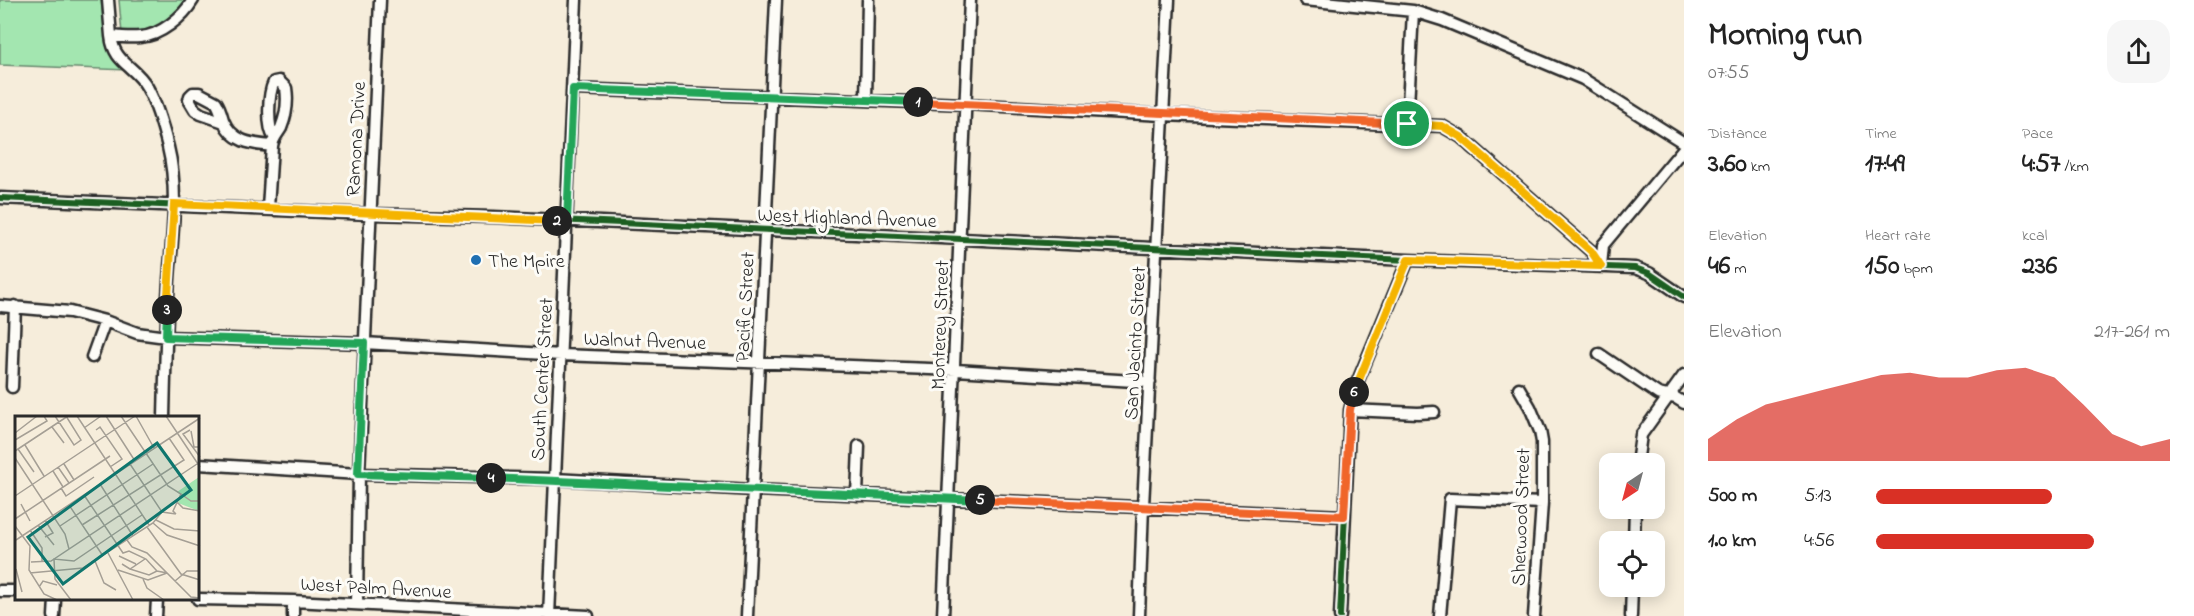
<!DOCTYPE html>
<meta charset="utf-8">
<style>
:root{--surface:#fff;--page:#f6f6f6;--text:#222;--muted:#767676;--accent:#d93025}
body{margin:0;font-family:"Indie Flower",sans-serif;background:var(--page);color:var(--text);height:100vh;display:flex;flex-direction:column;font-size:22px;white-space:nowrap}
*{box-sizing:border-box;margin:0}
p{font-size:20px;color:var(--muted)}
.icon{flex:none;width:33px;height:33px;fill:none;stroke:currentColor;stroke-width:2;stroke-linecap:round;stroke-linejoin:round}
.map{position:relative;flex:1;overflow:hidden}
.sheet{display:flex;flex-direction:column;background:var(--surface);width:510px}
.sheet>*{flex:none}
.needle{width:39px;rotate:216deg}
.buttons{position:absolute;left:1599px;top:453px;display:grid;gap:12px}
.buttons a{display:grid;place-items:center;width:66px;height:66px;border-radius:12px;background:var(--surface);box-shadow:0 3px 15px #0003;font-size:30px}
.pin{position:absolute;display:grid;place-items:center;width:51px;height:51px;color:#fff;margin:-26px;border:3px solid #fff;border-radius:50%;box-shadow:0 2px 6px #0007}
.km{position:absolute;width:30px;height:30px;margin:-15px;border-radius:50%;background:#222;color:#fff;font-size:16px;line-height:30px;text-align:center}
.round{display:grid;place-items:center;flex:none;width:63px;height:63px;border-radius:18px;background:var(--page)}
.summary{display:flex;align-items:center;justify-content:space-between;height:102px;padding:0 24px}
h1{font-size:33px;font-weight:800;line-height:45px}
.figures{display:grid;grid-template-columns:repeat(3,1fr);gap:9px;height:102px;padding:6px 24px}
.figures div{display:grid;align-content:center}
.figures b{font-size:26px;font-weight:800}
.figures small{font-size:16px;font-weight:400}
.figures p{font-size:16px}
.chart{height:168px;padding:12px 24px}
.chart p{display:flex;justify-content:space-between}
.chart svg{width:100%;height:108px;margin-top:6px;fill:var(--accent);opacity:.7}
ul{padding:0 24px;list-style:none;font-size:20px}
li{display:grid;grid-template-columns:96px 72px 1fr;align-items:center;height:45px}
li i{height:15px;border-radius:8px;background:var(--accent)}
main{display:flex;flex:1;min-height:0}
.map>svg:first-child{display:block}
.green{fill:#a3e6b0;stroke:#67886e;stroke-width:1.5}
.lines{fill:none;stroke-linecap:round;stroke-linejoin:round}
.minor-casing{stroke:#2b2b2b;stroke-width:15}
.minor{stroke:#fdfcf7;stroke-width:10}
.cycleway-casing{stroke:#fdfcf7;stroke-width:10}
.cycleway{stroke:#1b5e20;stroke-width:6}
.split-1-casing{stroke:#fff;stroke-width:12}
.split-2-casing{stroke:#fff;stroke-width:12}
.split-3-casing{stroke:#fff;stroke-width:12}
.split-4-casing{stroke:#fff;stroke-width:12}
.split-5-casing{stroke:#fff;stroke-width:12}
.split-6-casing{stroke:#fff;stroke-width:12}
.split-7-casing{stroke:#fff;stroke-width:12}
.split-1{stroke:#f0652b;stroke-width:8}
.split-2{stroke:#22a559;stroke-width:8}
.split-3{stroke:#f5b400;stroke-width:8}
.split-4{stroke:#22a559;stroke-width:8}
.split-5{stroke:#22a559;stroke-width:8}
.split-6{stroke:#f0652b;stroke-width:8}
.split-7{stroke:#f5b400;stroke-width:8}
.poi-dot{fill:#1f6fb2;stroke:#fdfcf7;stroke-width:2}
.labels{text-anchor:middle;stroke-width:6;stroke-linejoin:round;paint-order:stroke}
.street-label{font-size:20px;fill:#2b2b2b;stroke:#fdfcf7}
.poi-label{font-size:20px;fill:#2b2b2b;stroke:#fdfcf7;text-anchor:start}
.inset-road{fill:none;stroke:#a59f95;stroke-width:1.5}
.view{fill:#0f766e;fill-opacity:0.15;stroke:#0f766e;stroke-width:3}
.inset-edge{fill:none;stroke:#2b2b2b;stroke-width:3}
</style>
<main>
<div class="map">
<svg width="1684" height="616" viewBox="0 0 1684 616">
<rect width="100%" height="100%" fill="#f6eddb"/>
<filter id="ink" filterUnits="userSpaceOnUse"><feTurbulence type="fractalNoise" baseFrequency=".0167" numOctaves="2"/><feDisplacementMap in="SourceGraphic" scale="12" xChannelSelector="R" yChannelSelector="G"/><feConvolveMatrix kernelMatrix="1 2 1 2 8 2 1 2 1" color-interpolation-filters="sRGB"/></filter>
<g filter="url(#ink)">
<path class="green" d="M 0,0 L 101,0 L 106,45 L 112,57 L 127,70 L 0,65 Z
M 119,0 L 189,0 L 173,18 L 147,34 L 122,34 Z"/>
<g class="lines">
<defs>
<path id="minor" d="M 108,0 L 111,36
M 1305,0 L 1413,11 L 1442,20 L 1583,79 L 1684,143
M 573,89 L 965,104 L 1163,115 L 1442,126 L 1461,137 L 1591,251 L 1601,266
M 866,100 L 868,0
M 224,122 L 201,114 L 195,110 L 189,100 L 190,96 L 193,93 L 199,93 L 216,102 C 220,108 221,113 223,120 C 232,142 251,144 272,146
M 1407,125 L 1413,11
M 0,198 L 370,214 L 493,217 L 1408,260 L 1635,268 L 1649,273 L 1684,297
M 268,208 L 272,146 C 273,138 277,135 281,128 C 286,116 288,101 286,88 L 279,81 L 274,82 C 268,94 267,127 274,137
M 1601,266 L 1603,245 L 1684,148
M 0,306 L 70,312 L 105,321 L 137,333 L 166,337 L 364,343 L 561,355 L 956,370 L 1150,382
M 1599,354 L 1658,394 L 1676,398 L 1684,403
M 92,357 L 105,321
M 12,387 L 15,306
M 1519,388 L 1530,407 L 1540,431 L 1542,442 L 1542,503 L 1534,616
M 1350,410 L 1418,413 L 1434,412
M 164,418 C 165,372 166,326 169,280 C 172,236 179,191 168,147 C 163,127 157,105 147,87 C 135,65 114,64 111,36 C 120,37 130,38 140,37 C 160,36 183,17 193,0
M 198,464 L 359,474 L 554,479 L 753,490 L 1344,516
M 1637,464 L 1641,435 L 1684,375
M 857,495 L 859,446
M 1634,542 L 1635,508
M 0,591 L 16,591
M 198,599 L 293,601 L 588,616
M 357,604 L 359,474 L 380,0
M 54,616 L 55,600
M 156,616 L 157,600
M 293,616 L 293,601
M 549,616 L 576,0
M 747,616 L 776,0
M 943,616 L 970,0
M 1139,616 L 1143,506 L 1169,0
M 1340,616 L 1350,410 L 1357,383 L 1408,260
M 1440,616 L 1450,499 L 1542,503
M 1631,616 L 1632,586"/>
</defs>
<use href="#minor" class="minor-casing"/>
<use href="#minor" class="minor"/>
<defs>
<path id="cycleway" d="M 0,198 L 370,214 L 493,217 L 1408,260 L 1635,268 L 1649,273 L 1684,297
M 1340,616 L 1350,410 L 1357,383 L 1408,260"/>
</defs>
<use href="#cycleway" class="cycleway-casing"/>
<use href="#cycleway" class="cycleway"/>
</g>
</g>
<g class="lines" filter="url(#ink)">
<defs>
<path id="split-1" d="M 918,102 L 1407,124"/>
<path id="split-2" d="M 557,221 L 567,221 L 573,89 L 918,102"/>
<path id="split-3" d="M 167,310 L 174,204 L 557,221"/>
<path id="split-4" d="M 167,310 L 166,337 L 364,343 L 358,474 L 491,478"/>
<path id="split-5" d="M 491,478 L 980,500"/>
<path id="split-6" d="M 980,500 L 1344,516 L 1350,410 L 1354,392"/>
<path id="split-7" d="M 1354,392 L 1408,260 L 1601,266 L 1591,251 L 1461,137 L 1442,126 L 1407,124"/>
</defs>
<use href="#split-1" class="split-1-casing"/>
<use href="#split-2" class="split-2-casing"/>
<use href="#split-3" class="split-3-casing"/>
<use href="#split-4" class="split-4-casing"/>
<use href="#split-5" class="split-5-casing"/>
<use href="#split-6" class="split-6-casing"/>
<use href="#split-7" class="split-7-casing"/>
<use href="#split-1" class="split-1"/>
<use href="#split-2" class="split-2"/>
<use href="#split-3" class="split-3"/>
<use href="#split-4" class="split-4"/>
<use href="#split-5" class="split-5"/>
<use href="#split-6" class="split-6"/>
<use href="#split-7" class="split-7"/>
</g>
<circle class="poi-dot" cx="476" cy="260" r="6"/>
<g class="labels">
<g class="street-label">
<text transform="translate(355 139) rotate(-87)" y="7">Ramona Drive</text>
<text transform="translate(847 217) rotate(2)" y="7">West Highland Avenue</text>
<text transform="translate(744 307) rotate(-87)" y="7">Pacific Street</text>
<text transform="translate(939 325) rotate(-88)" y="7">Monterey Street</text>
<text transform="translate(645 340) rotate(2)" y="7">Walnut Avenue</text>
<text transform="translate(1134 343) rotate(-87)" y="7">San Jacinto Street</text>
<text transform="translate(541 379) rotate(-87)" y="7">South Center Street</text>
<text transform="translate(1520 517) rotate(-88)" y="7">Sherwood Street</text>
<text transform="translate(376 587) rotate(3)" y="7">West Palm Avenue</text>
</g>
<g class="poi-label">
<text x="488" y="267">The Mpire</text>
</g>
</g>
<g transform="translate(15 416)">
<rect width="184" height="184" fill="#f6eddb"/>
<path d="M 184,61 L 184,95 L 163,87 L 165,79 L 170,83 L 162,76 Z" fill="#a3e6b0"/>
<path class="inset-road" d="M 40,0 L 59,29 L 66,24 L 51,0M 62,0 L 134,109M 91,0 L 120,45M 106,0 L 153,70 L 166,78 L 158,95 L 161,98M 121,0 L 139,32M 151,0 L 185,51M 37,11 L 49,27M 69,12 L 86,0M 81,14 L 85,11 L 107,43 L 95,51M 175,14 L 168,18 L 185,41M 176,15 L 179,31 L 185,31M 0,17 L 22,0M 0,24 L 32,5 L 29,0M 10,29 L 29,60M 3,33 L 19,56M 0,35 L 53,0M 0,42 L 50,118 L 54,133M 49,48 L 59,64M 115,48 L 147,96 L 161,98M 43,51 L 54,67M 38,55 L 48,71M 85,68 L 118,120M 46,72 L 51,80 L 79,61M 166,78 L 176,85 L 185,85M 69,79 L 108,137 L 114,135 L 131,143 L 142,155 L 152,157M 0,80 L 120,0M 162,86 L 168,92 L 185,95M 6,88 L 15,105M 54,89 L 88,140M 0,103 L 95,40M 30,104 L 38,117 L 30,121M 141,104 L 159,113 L 185,115M 138,107 L 152,119 L 185,130M 23,109 L 39,129M 67,109 L 169,44 L 154,22M 0,110 L 15,130 L 14,154 L 29,178 L 42,184M 45,110 L 138,48M 132,111 L 166,158 L 185,164M 15,114 L 27,132 L 27,145M 1,124 L 185,2M 112,124 L 117,131 L 132,137 L 176,181 L 185,182M 93,137 L 118,184M 104,140 L 121,148M 80,145 L 89,167 L 101,174M 16,146 L 36,145 L 185,46M 107,148 L 115,153 L 130,143M 1,153 L 7,176M 115,153 L 134,159 L 142,155M 103,154 L 133,164 L 152,157M 15,157 L 68,152 L 138,107 L 147,96M 128,163 L 132,172 L 149,184M 160,165 L 172,155 L 185,155M 24,171 L 28,165 L 42,169M 56,184 L 40,163 L 39,143 L 59,145 L 127,99"/>
<path class="view" d="M 142,27 L 176,74 L 48,168 L 13,121 Z"/>
<rect width="184" height="184" class="inset-edge"/>
</g>
</svg>
<div class="buttons">
<a><svg class="needle" viewBox="-14 -14 28 28"><path d="M0-13l5 13h-10z" fill="#e53935"/><path d="M0 13l5-13h-10z" fill="#767676"/></svg></a>
<a><svg class="icon" aria-label="locate" viewBox="0 0 24 24"><circle cx="12" cy="12" r="6"/><path d="M12 2v4M12 18v4M2 12h4M18 12h4"/></svg></a>
</div>
<div class="pin" style="left:1407px;top:124px;background:#1e9e55"><svg class="icon" aria-label="arrive" viewBox="0 0 24 24"><path d="M6 21V4h12l-3 4 3 4H6"/></svg></div>
<b class="km" style="left:918px;top:102px">1</b>
<b class="km" style="left:557px;top:221px">2</b>
<b class="km" style="left:167px;top:310px">3</b>
<b class="km" style="left:491px;top:478px">4</b>
<b class="km" style="left:980px;top:500px">5</b>
<b class="km" style="left:1354px;top:392px">6</b>
</div>
<section class="sheet">
<div class="summary"><div><h1>Morning run</h1><p>07:55</p></div><a class="round"><svg class="icon" aria-label="share" viewBox="0 0 24 24"><path d="M12 15V3M7 8l5-5 5 5M5 13v7h14v-7"/></svg></a></div>
<div class="figures">
<div><p>Distance</p><b>3.60<small> km</small></b></div>
<div><p>Time</p><b>17:49</b></div>
<div><p>Pace</p><b>4:57<small> /km</small></b></div>
</div>
<div class="figures">
<div><p>Elevation</p><b>46<small> m</small></b></div>
<div><p>Heart rate</p><b>150<small> bpm</small></b></div>
<div><p>kcal</p><b>236</b></div>
</div>
<div class="chart"><p><span>Elevation</span>217–261 m</p>
<svg viewBox="0 0 160 44" preserveAspectRatio="none"><path d="M0 44V35L10 27L20 21L30 18L40 15L50 12L60 9L70 8L80 10L90 10L100 7L110 6L120 10L130 21L140 33L150 38L160 35V44z"/></svg>
</div>
<ul>
<li><b>500 m</b>5:13<i style="width:60%"></i></li>
<li><b>1.0 km</b>4:56<i style="width:74%"></i></li>
</ul>
</section>
</main>
